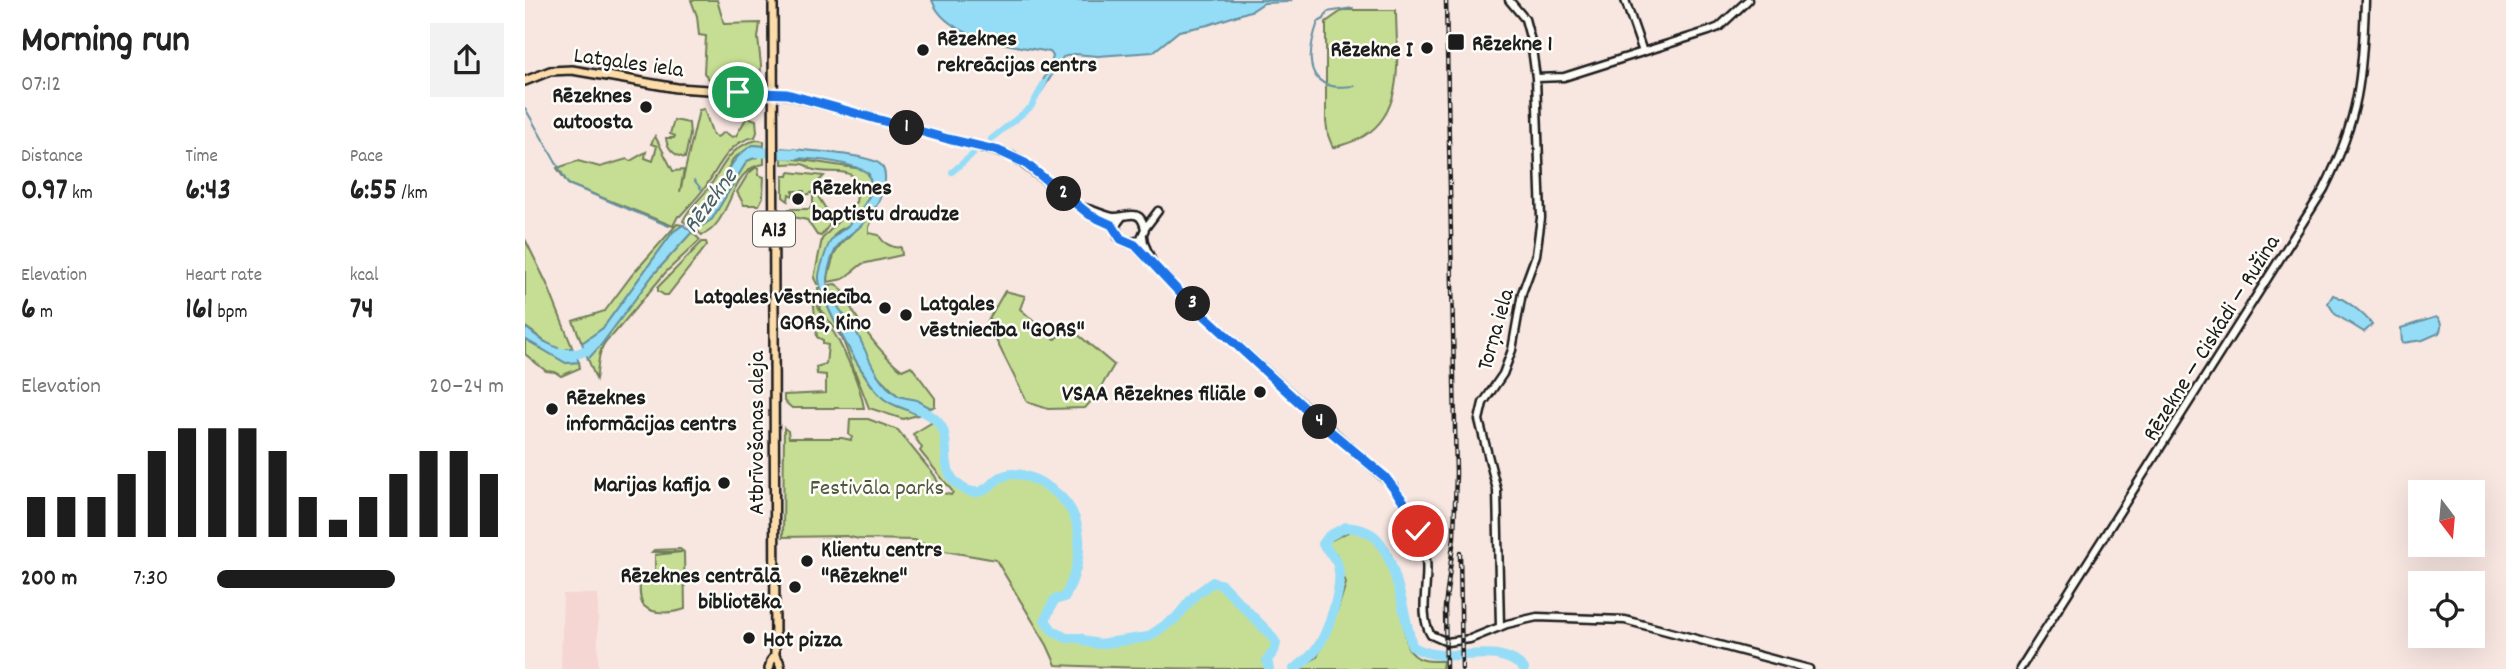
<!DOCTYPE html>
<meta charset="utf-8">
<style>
:root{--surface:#fff;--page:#f2f2f2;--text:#222;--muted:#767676;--accent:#1c1c1c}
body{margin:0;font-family:Dekko,sans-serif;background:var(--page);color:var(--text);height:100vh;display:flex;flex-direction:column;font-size:26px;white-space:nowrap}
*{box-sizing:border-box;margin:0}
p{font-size:23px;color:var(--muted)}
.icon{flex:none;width:38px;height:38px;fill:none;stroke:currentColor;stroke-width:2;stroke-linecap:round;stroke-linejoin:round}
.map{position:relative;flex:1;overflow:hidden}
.sheet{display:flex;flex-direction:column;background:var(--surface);width:525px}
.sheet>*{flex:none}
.needle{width:46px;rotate:164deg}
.controls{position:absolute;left:1883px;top:480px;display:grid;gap:14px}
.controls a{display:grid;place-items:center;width:77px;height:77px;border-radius:0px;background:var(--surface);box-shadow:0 7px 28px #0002;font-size:35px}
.pin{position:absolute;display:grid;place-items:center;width:60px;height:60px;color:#fff;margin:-30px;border:4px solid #fff;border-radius:50%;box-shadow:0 2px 7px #0007}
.km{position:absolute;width:35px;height:35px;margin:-18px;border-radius:50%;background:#222;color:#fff;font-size:19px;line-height:35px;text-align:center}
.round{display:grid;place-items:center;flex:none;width:74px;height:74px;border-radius:0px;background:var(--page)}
.headline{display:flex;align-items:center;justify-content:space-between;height:119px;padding:0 21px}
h1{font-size:38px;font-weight:700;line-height:52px}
.stats{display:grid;grid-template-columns:repeat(3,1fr);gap:10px;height:119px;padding:7px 21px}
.stats div{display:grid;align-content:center}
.stats b{font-size:30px;font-weight:700}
.stats small{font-size:19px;font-weight:400}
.stats p{font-size:19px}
.chart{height:196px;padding:14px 21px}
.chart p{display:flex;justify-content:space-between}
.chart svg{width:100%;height:126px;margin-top:7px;stroke:var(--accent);stroke-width:6}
ul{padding:0 21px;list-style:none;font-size:23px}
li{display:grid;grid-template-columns:112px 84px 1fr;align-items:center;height:52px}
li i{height:18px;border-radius:9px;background:var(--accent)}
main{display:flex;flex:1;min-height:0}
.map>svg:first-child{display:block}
.built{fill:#f5d6d2}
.green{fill:#c6de94;stroke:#717d58;stroke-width:2}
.water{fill:#95ddf7;stroke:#65909f;stroke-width:2}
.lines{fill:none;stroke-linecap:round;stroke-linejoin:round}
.stream{stroke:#65909f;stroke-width:2}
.canal{stroke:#95ddf7;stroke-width:6}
.river{stroke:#95ddf7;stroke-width:10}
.secondary-casing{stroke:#1c1c1c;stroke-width:11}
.primary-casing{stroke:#1c1c1c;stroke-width:12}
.secondary{stroke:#fdfcf7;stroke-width:6}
.primary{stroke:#fddcac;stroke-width:7}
.rail-casing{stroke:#1c1c1c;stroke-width:4.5}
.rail{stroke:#fdfcf7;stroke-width:2;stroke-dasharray:5;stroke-linecap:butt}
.route-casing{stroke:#fff;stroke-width:14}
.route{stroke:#1a73e8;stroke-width:9}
.poi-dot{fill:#1c1c1c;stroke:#fdfcf7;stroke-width:2.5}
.labels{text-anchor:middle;stroke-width:5;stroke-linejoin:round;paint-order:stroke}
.shield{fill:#fdfcf7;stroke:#605f5e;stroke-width:2}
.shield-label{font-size:21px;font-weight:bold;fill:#1c1c1c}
.poi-label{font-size:23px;font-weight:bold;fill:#1c1c1c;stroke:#fdfcf7;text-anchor:start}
.street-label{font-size:23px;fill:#1c1c1c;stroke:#fdfcf7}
.park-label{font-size:23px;fill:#4f5640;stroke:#fdfcf7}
.water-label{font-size:24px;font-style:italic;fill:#466069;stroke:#fdfcf7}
</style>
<main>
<section class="sheet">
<div class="headline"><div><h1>Morning run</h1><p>07:12</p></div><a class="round"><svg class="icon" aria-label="share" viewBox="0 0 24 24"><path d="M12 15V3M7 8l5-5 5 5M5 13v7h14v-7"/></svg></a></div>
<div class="stats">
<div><p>Distance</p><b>0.97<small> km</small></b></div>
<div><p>Time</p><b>6:43</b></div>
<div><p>Pace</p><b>6:55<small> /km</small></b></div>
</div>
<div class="stats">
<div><p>Elevation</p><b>6<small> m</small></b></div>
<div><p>Heart rate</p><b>161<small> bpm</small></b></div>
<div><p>kcal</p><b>74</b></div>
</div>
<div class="chart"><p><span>Elevation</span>20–24 m</p>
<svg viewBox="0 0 160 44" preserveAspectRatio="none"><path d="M5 44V30M15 44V30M25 44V30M35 44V22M45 44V14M55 44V6M65 44V6M75 44V6M85 44V14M95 44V30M105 44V38M115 44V30M125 44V22M135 44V14M145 44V14M155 44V22"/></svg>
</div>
<ul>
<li><b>200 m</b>7:30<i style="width:62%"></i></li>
</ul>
</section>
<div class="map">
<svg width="1981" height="669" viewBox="0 0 1981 669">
<rect width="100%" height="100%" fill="#f8e6e1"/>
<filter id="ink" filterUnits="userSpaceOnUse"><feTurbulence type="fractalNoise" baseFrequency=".0143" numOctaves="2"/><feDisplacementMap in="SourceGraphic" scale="14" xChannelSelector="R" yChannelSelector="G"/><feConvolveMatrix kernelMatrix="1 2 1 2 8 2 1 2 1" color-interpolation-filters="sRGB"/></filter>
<g filter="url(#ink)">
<path class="built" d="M 38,594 L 73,594 L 73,669 L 36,669 Z"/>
<path class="green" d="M 166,0 L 192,0 L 199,24 L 235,23 L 233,38 L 236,65 L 235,82 L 184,79 L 179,73 L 181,36 L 174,35 L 172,16 Z
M 818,10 L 871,10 C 871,52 882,110 839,136 C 830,142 819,144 808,148 L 803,135 L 801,122 L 801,22 Z
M 179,109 L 188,135 L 192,137 L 200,132 L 207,137 L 211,136 L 222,117 L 231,120 L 232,132 L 230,137 C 204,141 194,167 181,186 C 173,197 164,206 155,216 L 153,216 L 148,226 L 43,184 L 32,168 L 53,161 L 75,167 L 102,159 L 105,161 L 121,152 L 120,158 L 128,161 L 132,146 L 126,144 L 130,136 L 148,171 L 159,170 L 155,192 L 174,110 Z
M 149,120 L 164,123 L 165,135 L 160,158 C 149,155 142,149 141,138 L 149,138 L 150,136 L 145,134 Z
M 232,140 L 239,141 L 239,146 L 228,145 L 208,159 L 197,180 L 180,203 L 161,223 L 158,221 C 162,210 174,200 182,190 C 198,169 202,147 232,140 Z
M 239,154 L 239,164 C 204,167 207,224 177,235 L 171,230 L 187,219 L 222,161 Z
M 257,157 L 337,169 C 358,182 339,210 325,224 C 321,228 315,229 311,233 C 304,241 292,275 295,284 L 292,284 L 289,278 L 297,239 L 331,202 C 339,161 311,176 289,170 C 280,168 288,168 280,165 C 273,162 264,164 257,164 Z
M 230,168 L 234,168 L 233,175 L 239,177 L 238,197 L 234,205 L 219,205 L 212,192 L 223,174 Z
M 264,172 L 299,176 L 291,184 L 294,198 L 308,220 L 296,236 L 292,235 L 282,220 L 263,216 L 264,209 L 284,209 L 288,205 L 288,192 L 279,196 L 279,191 L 268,191 L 268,196 L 264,194 L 263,201 L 258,197 L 258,176 L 263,176 Z
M 346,214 L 349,216 L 344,227 L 344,233 L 354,235 C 357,243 369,249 376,247 L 377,255 L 337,264 L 318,279 L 303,282 C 303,276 304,272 306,266 C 311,238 332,235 346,214 Z
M 152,224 L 158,225 L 148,232 L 78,328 L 57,343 L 48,321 L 80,311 L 107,275 Z
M 167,232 L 175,240 L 141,272 L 88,335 C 72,345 74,364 71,379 L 63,359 L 76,344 L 128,275 Z
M 0,239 L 22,284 L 47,347 C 33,359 13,334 0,327 Z
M 177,242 L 181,242 L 182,245 L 143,295 L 139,295 L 133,291 L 133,287 Z
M 310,284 C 319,287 320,297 325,306 C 338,329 356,354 377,370 L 386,366 L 410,398 L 410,406 L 406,408 L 392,401 L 373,396 L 354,377 L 344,362 L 332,334 L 310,303 L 304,285 Z
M 296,287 C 303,312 339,382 358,398 C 368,407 381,408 393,415 L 378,419 L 344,408 L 317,338 L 296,310 L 293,288 Z
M 480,291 L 500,296 L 495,309 L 530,339 L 544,327 L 589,365 L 570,397 L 560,408 L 523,409 L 502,402 L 462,322 Z
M 288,296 L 291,297 C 292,315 305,324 313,340 C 324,361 335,385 339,408 L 267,408 L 259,401 L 259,395 L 301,393 L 301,375 L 292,374 L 291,367 L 301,364 L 303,345 L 298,344 L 298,340 L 292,337 Z
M 0,339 L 41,363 L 54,362 L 55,368 L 36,376 L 30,372 L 21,371 L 0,354 Z
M 325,419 L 343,419 L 373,430 L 410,476 L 418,493 L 426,495 L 428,492 L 395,451 L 397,448 L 388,434 L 411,420 C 426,439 415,468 434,485 C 457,506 466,478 486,475 C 500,473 515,481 525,490 C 530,494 537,498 541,504 C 564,531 550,567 540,597 L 529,600 L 520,620 L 525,628 L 541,638 L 555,638 L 563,642 L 574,644 L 623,637 L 651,619 L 670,595 L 688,582 L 697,585 L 744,633 L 751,643 L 738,660 L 741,669 C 671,669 601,668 531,665 L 522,645 L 471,560 L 408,549 L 390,540 L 334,539 L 321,536 L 258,537 L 259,428 L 263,431 L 264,438 L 317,438 L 326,440 L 327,437 L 324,435 Z
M 831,528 L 856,544 L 866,562 L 883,648 C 892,662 903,661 918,661 L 917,669 L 773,669 L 792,657 L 813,609 L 821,583 L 811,554 L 809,556 L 798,544 Z
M 129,550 L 155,549 L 159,552 L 160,609 C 149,613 128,615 119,606 C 113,600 115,584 115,576 L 130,572 L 130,555 L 157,552 L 127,552 Z"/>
<path class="water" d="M 407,0 L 767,0 L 762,2 L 739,3 L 728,10 L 683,25 L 654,31 L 628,52 L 573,56 L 549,54 L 538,57 L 517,91 L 514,90 C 518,78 526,68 528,56 L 525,52 C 489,45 421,40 407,0 Z
M 228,145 L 239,146 L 239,154 L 222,161 L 187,219 L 171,230 L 161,223 C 174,211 184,198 195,183 C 207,166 208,157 228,145 Z
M 257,148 C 275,150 345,154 356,165 C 368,179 350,212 339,223 C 330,232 319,237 312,247 C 307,255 303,269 302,278 C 301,299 322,316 332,333 C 344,356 349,379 372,395 C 378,399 385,398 392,400 C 396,402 401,406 406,408 L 393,415 C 382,408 369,407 359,399 C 342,386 292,297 294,276 C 294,271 301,251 303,246 C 308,234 318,231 326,223 C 334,214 341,202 347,191 L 344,174 C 325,160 281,159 257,157 Z
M 158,225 L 167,232 L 128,275 L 76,345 L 63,359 L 57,343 L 78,328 L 148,232 Z
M 1808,295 C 1819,298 1840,314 1847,325 L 1839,332 L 1810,314 L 1803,303 Z
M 1911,317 C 1916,320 1918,327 1914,333 L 1898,340 L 1877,343 L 1876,328 Z
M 0,327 L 18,341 L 39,351 L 47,347 L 54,362 L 41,363 L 0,339 Z"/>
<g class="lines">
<path class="stream" d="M 828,8 L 802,12 L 799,19 L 793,22 C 786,42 776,79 807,86 C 813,88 823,86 830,86
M 0,108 L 43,184 L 144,226
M 169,180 L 177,190"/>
<path class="canal" d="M 466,139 L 506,107 L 519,83
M 427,172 L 449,153"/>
<path class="river" d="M 227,152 L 270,154
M 36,353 C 49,356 60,354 68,344
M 387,406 C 397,410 412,418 417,428 C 426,444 413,472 436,487 C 463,504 465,474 488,474 C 501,474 512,480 523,487 C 564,513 559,558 540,597 L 529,600 L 520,620 L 527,630 L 541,638 L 555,638 L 563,642 L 574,644 L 623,637 L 651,618 L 670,595 L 688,582 L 697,585 L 744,633 L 751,643 L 749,651 L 742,660 L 744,669
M 769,669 C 778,663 784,658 790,651 C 803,634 819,586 813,566 C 810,556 803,552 798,544 L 804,536 L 821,527 C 831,528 843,530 851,538 C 870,556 880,619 887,646 C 923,669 972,638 999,669"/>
<defs>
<path id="secondary" d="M 1100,0 L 1118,52
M 1011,78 L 1039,77 L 1184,31 L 1194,27 L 1223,0
M 247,94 L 262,95 L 488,156 L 565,215 L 583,222 L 591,230
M 559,208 C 569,210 578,215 588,217 C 602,218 615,206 620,229 L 615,240 L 603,243 L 593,237 L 591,225 L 597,217
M 621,227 L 633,211
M 618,236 L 619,243 L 628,264
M 607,243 L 655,293 L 868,486 C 884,507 897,533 901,560 C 904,583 893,615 906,635 L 922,642 L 945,639 L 982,624 L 1012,617 L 1100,620 L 1284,669
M 975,627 L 972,490 L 954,420 L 958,403 L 978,374 L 987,350 L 997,293 L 1011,255 L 1016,218 L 1011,78 L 1006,41 L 1000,19 L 984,0
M 1495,669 L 1799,189 C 1834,119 1838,76 1840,0"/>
<path id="primary" d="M 0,81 L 25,71 L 47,70 L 152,88 L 247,94
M 250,656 L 254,661 L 256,669
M 244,669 L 246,661 L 250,656 L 248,0"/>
</defs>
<use href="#secondary" class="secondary-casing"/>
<use href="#primary" class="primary-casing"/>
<use href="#secondary" class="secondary"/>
<use href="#primary" class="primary"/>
<defs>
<path id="rail" d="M 921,0 L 931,473 L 929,537 L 920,607 L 921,669
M 935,553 L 937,669"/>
</defs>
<use href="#rail" class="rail-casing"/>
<use href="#rail" class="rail"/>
</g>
</g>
<g class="lines" filter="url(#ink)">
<defs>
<path id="route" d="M 213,92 L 262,94 L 423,139 L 474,151 L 500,163 L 565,215 L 587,225 L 596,239 L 610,245 L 655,293 L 805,431 L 860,477 L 879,502 L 893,531"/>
</defs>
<use href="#route" class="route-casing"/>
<use href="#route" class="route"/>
</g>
<g class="poi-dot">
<rect x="922" y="33" width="18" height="18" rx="3.5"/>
<circle cx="902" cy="48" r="7"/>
<circle cx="398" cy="50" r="7"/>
<circle cx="121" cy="107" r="7"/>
<circle cx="273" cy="199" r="7"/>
<circle cx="360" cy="308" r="7"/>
<circle cx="381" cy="315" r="7"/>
<circle cx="735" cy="392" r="7"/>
<circle cx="27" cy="409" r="7"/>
<circle cx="199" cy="483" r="7"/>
<circle cx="282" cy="561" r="7"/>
<circle cx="270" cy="587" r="7"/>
<circle cx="224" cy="638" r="7"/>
</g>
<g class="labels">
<rect class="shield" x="228" y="211.5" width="42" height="35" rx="5"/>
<g class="shield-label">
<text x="249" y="236">A13</text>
</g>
<g class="poi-label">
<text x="412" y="45">Rēzeknes<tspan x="412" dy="26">rekreācijas centrs</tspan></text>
<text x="947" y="50">Rēzekne 1</text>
<text x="888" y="56" text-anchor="end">Rēzekne I</text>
<text x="107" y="102" text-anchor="end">Rēzeknes<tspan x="107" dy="26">autoosta</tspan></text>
<text x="287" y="194">Rēzeknes<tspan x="287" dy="26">baptistu draudze</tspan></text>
<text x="346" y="303" text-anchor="end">Latgales vēstniecība<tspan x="346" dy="26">GORS, Kino</tspan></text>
<text x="395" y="310">Latgales<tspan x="395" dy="26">vēstniecība "GORS"</tspan></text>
<text x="721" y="400" text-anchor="end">VSAA Rēzeknes filiāle</text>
<text x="41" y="404">Rēzeknes<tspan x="41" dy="26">informācijas centrs</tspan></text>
<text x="185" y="491" text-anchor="end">Marijas kafija</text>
<text x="296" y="556">Klientu centrs<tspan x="296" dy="26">"Rēzekne"</tspan></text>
<text x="256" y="582" text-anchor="end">Rēzeknes centrālā<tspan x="256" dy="26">bibliotēka</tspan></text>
<text x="238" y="646">Hot pizza</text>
</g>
<g class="street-label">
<text transform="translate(104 61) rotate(8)" y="8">Latgales iela</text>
<text transform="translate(969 329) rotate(-74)" y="8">Torņa iela</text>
<text transform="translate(1685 337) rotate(-58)" y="8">Rēzekne — Ciskādi — Ružina</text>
<text transform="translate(230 433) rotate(-90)" y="8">Atbrīvošanas aleja</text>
</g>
<g class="park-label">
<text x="352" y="494">Festivāla parks</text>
</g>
<g class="water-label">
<text transform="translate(184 200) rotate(-53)" y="8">Rēzekne</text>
</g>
</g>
</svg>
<div class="controls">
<a><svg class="needle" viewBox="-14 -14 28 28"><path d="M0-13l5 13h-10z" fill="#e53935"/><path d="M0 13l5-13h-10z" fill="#767676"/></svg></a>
<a><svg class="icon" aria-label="locate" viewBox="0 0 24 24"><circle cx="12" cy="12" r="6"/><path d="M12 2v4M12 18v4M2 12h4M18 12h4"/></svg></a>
</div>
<div class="pin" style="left:213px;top:92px;background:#1e9e55"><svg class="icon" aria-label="arrive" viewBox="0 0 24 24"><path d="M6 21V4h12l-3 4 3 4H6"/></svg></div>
<div class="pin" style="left:893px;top:531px;background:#d93025"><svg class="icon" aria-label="check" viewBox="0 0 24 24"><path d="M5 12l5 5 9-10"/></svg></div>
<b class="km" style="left:382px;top:128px">1</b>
<b class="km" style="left:539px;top:194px">2</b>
<b class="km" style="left:668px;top:304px">3</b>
<b class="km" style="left:795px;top:422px">4</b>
</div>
</main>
